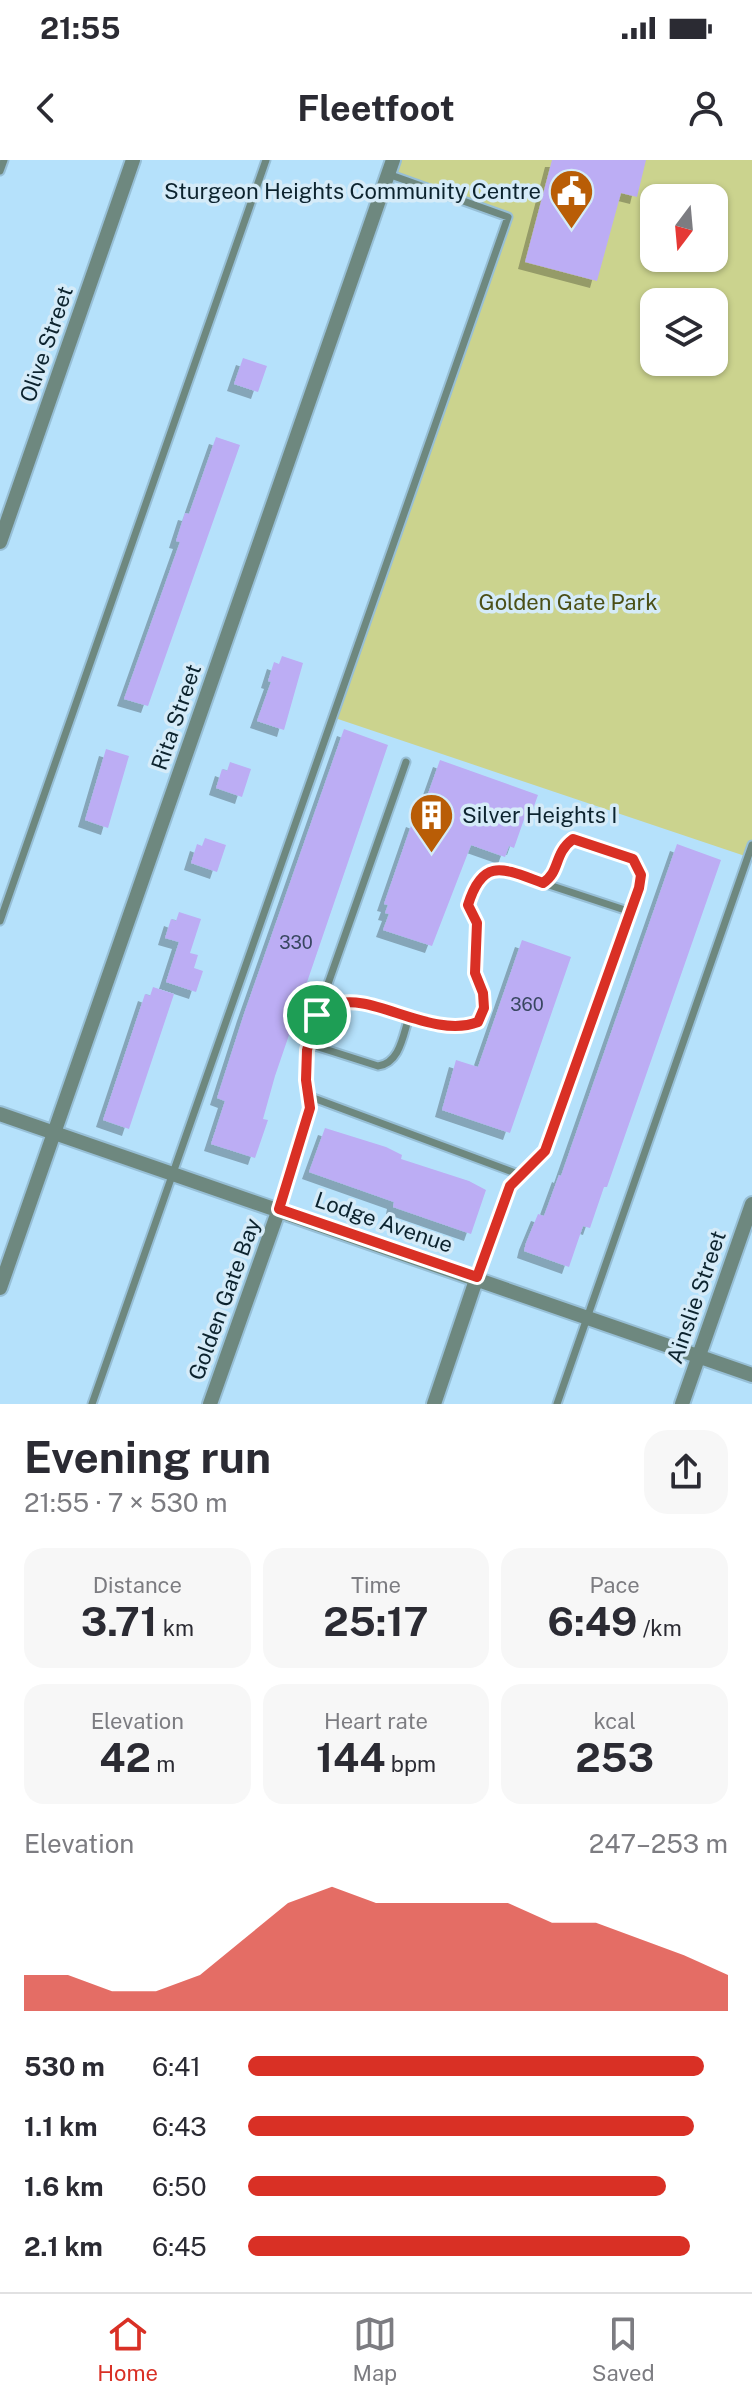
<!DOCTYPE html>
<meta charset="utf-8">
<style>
:root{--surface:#fff;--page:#f7f7f7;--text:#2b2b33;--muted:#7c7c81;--line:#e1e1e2;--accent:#d93025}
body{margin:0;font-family:"Public Sans",sans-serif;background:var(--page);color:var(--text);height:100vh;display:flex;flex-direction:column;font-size:30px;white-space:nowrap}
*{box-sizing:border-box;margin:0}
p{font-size:26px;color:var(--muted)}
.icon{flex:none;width:44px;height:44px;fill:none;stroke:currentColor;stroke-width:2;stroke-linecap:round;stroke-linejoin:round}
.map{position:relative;height:1244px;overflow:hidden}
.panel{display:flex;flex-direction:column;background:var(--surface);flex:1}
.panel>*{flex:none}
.needle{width:52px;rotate:196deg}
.buttons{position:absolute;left:640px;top:24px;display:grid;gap:16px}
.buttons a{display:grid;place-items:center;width:88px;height:88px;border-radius:16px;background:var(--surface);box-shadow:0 2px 6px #0004;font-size:40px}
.pin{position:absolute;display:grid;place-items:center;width:68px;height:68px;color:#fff;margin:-34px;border:4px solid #fff;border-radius:50%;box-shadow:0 2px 8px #0007}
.round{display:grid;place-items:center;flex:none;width:84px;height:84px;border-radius:24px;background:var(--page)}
.summary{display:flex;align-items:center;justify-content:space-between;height:136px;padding:0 24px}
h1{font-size:44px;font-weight:700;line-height:60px}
.figures{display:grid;grid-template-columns:repeat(3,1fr);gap:12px;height:136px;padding:8px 24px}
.figures div{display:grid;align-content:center;border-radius:20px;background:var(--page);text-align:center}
.figures b{font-size:40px;font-weight:700}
.figures small{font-size:22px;font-weight:400}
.figures p{font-size:22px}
.chart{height:224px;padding:16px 24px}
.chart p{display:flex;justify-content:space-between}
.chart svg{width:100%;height:144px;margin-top:8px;fill:var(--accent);opacity:.7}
ul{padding:0 24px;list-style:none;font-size:26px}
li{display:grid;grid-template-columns:128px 96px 1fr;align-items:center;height:60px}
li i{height:20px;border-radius:10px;background:var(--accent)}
.status{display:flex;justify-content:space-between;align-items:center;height:56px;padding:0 40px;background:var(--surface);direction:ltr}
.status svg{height:22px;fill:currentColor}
header{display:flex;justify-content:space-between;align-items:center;height:104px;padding:0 24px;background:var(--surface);font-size:36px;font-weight:700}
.tab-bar{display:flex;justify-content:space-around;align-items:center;height:112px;border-top:2px solid var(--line);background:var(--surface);font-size:22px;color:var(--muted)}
.tab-bar a{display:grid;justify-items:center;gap:4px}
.tab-bar .selected{color:var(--accent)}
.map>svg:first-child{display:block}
.green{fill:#cbd38e;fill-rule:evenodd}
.building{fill:#bcadf4;filter:url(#shadow)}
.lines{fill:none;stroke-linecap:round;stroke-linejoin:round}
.service-casing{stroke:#97bfd6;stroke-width:11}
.minor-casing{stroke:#97bfd6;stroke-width:18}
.service{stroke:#6e887f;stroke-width:7}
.minor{stroke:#6e887f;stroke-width:14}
.route-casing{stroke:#fff;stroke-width:16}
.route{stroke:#d93025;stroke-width:10}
.labels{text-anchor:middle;stroke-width:7;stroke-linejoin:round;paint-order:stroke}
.number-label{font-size:18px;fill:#384660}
.poi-label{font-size:22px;fill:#0c232e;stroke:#d5ebf8;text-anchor:end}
.street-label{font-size:22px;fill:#0c232e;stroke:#d5ebf8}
.park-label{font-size:22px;fill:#4b4f16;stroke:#d5ebf8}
</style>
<div class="status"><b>21:55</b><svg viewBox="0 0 49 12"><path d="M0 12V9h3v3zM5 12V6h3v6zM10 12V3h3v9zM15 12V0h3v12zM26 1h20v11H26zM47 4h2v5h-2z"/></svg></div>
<header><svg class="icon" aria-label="back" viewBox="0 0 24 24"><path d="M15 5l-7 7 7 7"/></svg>Fleetfoot<svg class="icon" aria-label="person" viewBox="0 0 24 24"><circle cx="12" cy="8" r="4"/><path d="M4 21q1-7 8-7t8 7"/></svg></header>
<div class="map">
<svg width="752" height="1244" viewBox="0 0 752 1244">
<defs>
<filter id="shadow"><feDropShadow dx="-7" dy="7" stdDeviation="0" flood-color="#0004"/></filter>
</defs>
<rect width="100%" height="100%" fill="#b5e1fb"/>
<path class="green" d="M 393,0 L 752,0 L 752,685 L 748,697 L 332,557 L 507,58 L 388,14 ZM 654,38 L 714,38 L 714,98 L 654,98 ZM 654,142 L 714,142 L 714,202 L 654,202 Z"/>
<path class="building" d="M 552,0 L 646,0 L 637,37 L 621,33 L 597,121 L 525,102 Z
M 243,198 L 267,206 L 258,232 L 234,224 Z
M 216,277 L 240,285 L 148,546 L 124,539 L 180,382 L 176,381 L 185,353 L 189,354 Z
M 282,496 L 303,503 L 284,570 L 257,561 L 271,522 L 268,521 L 274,502 L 279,504 Z
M 344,569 L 388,585 L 275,916 L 263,959 L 268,960 L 255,998 L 211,984 L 225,941 L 217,938 L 244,854 Z
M 106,589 L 129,596 L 108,668 L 85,660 Z
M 440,600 L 538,635 L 533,649 L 528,648 L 514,688 L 509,686 L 505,697 L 471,685 L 432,786 L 383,770 L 389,754 L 385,753 L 388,745 L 384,744 L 413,660 L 418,662 Z
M 230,602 L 251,609 L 242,637 L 216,628 L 222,609 L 227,611 Z
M 205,678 L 226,685 L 217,712 L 191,703 L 197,684 L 202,686 Z
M 677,684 L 721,700 L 607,1027 L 604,1027 L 590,1068 L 583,1066 L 569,1107 L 524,1091 L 526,1083 L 538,1054 L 544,1056 L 559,1015 L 561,1016 Z
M 179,752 L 201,759 L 190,793 L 198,795 L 194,808 L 203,811 L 196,832 L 166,822 L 179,782 L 165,778 L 171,759 L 176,761 Z
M 522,780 L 571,797 L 510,973 L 442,950 L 456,900 L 478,907 Z
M 153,827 L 174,834 L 129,969 L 103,960 L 145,834 L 150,836 Z
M 325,968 L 386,987 L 402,995 L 401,999 L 469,1021 L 486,1030 L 471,1074 L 393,1047 L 394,1042 L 309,1012 Z"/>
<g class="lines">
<defs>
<path id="service" d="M 0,11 L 4,0
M 543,723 L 631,752
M 0,761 L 266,0
M 317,855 L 406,602
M 309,884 L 378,906 C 400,903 403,875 409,857
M 308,936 L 521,1015
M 279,1049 L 310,948 L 306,920 L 307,890 L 317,855 C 322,851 328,847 334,845 C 370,830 432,880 478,862 L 484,848 L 483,833 L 475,813 L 477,763 L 468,745 C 483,697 505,709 543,723 C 561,711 553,694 573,679 L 633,699 L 641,715 L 639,728 L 545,991 L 510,1026 L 477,1117
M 92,1244 L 508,57 L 388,14
M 557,1244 L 752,685"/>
<path id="minor" d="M 0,382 L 133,0
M 0,954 L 752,1215
M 0,1128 L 393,0
M 210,1244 L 279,1049
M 434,1244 L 477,1117
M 682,1244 L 752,1044"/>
</defs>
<use href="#service" class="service-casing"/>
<use href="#minor" class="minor-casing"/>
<use href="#service" class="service"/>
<use href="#minor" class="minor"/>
</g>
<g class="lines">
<defs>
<path id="route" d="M 573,679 L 633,699 L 641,715 L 639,728 L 545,991 L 510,1026 L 477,1117 L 279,1049 L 310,948 L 306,920 L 307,890 L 317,855 C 322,851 328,847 334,845 C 369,830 432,880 478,862 L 484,848 L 483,833 L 475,813 L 477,763 L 468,745 C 483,696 504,709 543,723 C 561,711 553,694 573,679 Z"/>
</defs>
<use href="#route" class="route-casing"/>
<use href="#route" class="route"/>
</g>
<defs>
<symbol id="civic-pin" viewBox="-11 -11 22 30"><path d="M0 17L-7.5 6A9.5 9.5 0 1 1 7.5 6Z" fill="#b95d06" stroke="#d5ebf8"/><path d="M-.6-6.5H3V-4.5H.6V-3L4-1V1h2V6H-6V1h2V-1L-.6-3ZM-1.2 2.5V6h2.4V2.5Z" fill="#fff"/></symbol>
<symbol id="building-pin" viewBox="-11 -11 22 30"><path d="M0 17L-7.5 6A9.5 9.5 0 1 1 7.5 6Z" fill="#b95d06" stroke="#d5ebf8"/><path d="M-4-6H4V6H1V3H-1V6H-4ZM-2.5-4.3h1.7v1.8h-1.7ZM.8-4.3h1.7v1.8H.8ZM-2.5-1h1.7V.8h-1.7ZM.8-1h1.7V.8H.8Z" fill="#fff"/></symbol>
</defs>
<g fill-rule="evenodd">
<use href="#civic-pin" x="546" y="6" width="51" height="69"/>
<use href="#building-pin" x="406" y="630" width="51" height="69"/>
</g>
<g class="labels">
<g class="number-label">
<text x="296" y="789">330</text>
<text x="527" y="851">360</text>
</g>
<g class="poi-label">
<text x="541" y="39">Sturgeon Heights Community Centre</text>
<text x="462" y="663" text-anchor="start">Silver Heights I</text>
</g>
<g class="street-label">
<text transform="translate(46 184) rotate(-71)" y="8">Olive Street</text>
<text transform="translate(176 557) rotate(-71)" y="8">Rita Street</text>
<text transform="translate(384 1062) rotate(19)" y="8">Lodge Avenue</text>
<text transform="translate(696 1137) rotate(-71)" y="8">Ainslie Street</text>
<text transform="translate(224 1139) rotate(-70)" y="8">Golden Gate Bay</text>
</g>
<g class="park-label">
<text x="568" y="450">Golden Gate Park</text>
</g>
</g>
</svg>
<div class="buttons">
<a><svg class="needle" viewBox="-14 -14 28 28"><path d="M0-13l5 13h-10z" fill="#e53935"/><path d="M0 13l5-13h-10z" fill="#7c7c81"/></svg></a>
<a><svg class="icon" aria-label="layers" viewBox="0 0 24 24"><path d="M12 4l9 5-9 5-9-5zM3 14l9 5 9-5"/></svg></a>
</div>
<div class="pin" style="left:317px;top:855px;background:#1e9e55"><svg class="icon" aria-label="arrive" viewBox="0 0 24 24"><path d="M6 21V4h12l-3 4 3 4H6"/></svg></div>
</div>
<section class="panel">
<div class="summary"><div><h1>Evening run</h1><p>21:55 · 7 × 530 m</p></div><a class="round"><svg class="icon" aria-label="share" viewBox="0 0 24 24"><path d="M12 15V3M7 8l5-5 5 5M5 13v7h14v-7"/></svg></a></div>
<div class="figures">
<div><p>Distance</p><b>3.71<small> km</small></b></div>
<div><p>Time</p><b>25:17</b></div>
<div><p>Pace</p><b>6:49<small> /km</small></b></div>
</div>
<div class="figures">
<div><p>Elevation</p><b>42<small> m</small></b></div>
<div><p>Heart rate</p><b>144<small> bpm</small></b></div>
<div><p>kcal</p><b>253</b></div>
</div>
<div class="chart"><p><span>Elevation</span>247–253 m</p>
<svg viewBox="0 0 160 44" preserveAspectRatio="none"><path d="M0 44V33L10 33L20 38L30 38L40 33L50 22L60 11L70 6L80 11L90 11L100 11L110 11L120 17L130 17L140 22L150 27L160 33V44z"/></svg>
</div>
<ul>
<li><b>530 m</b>6:41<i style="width:95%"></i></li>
<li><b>1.1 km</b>6:43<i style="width:93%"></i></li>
<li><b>1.6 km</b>6:50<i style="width:87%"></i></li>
<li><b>2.1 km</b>6:45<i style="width:92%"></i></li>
</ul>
</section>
<nav class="tab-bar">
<a class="selected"><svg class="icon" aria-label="home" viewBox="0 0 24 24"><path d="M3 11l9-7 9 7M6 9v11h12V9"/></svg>Home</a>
<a><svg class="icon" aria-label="map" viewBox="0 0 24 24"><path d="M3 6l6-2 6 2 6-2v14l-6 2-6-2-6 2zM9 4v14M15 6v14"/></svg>Map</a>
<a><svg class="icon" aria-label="saved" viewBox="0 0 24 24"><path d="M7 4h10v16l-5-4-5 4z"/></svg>Saved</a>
</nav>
